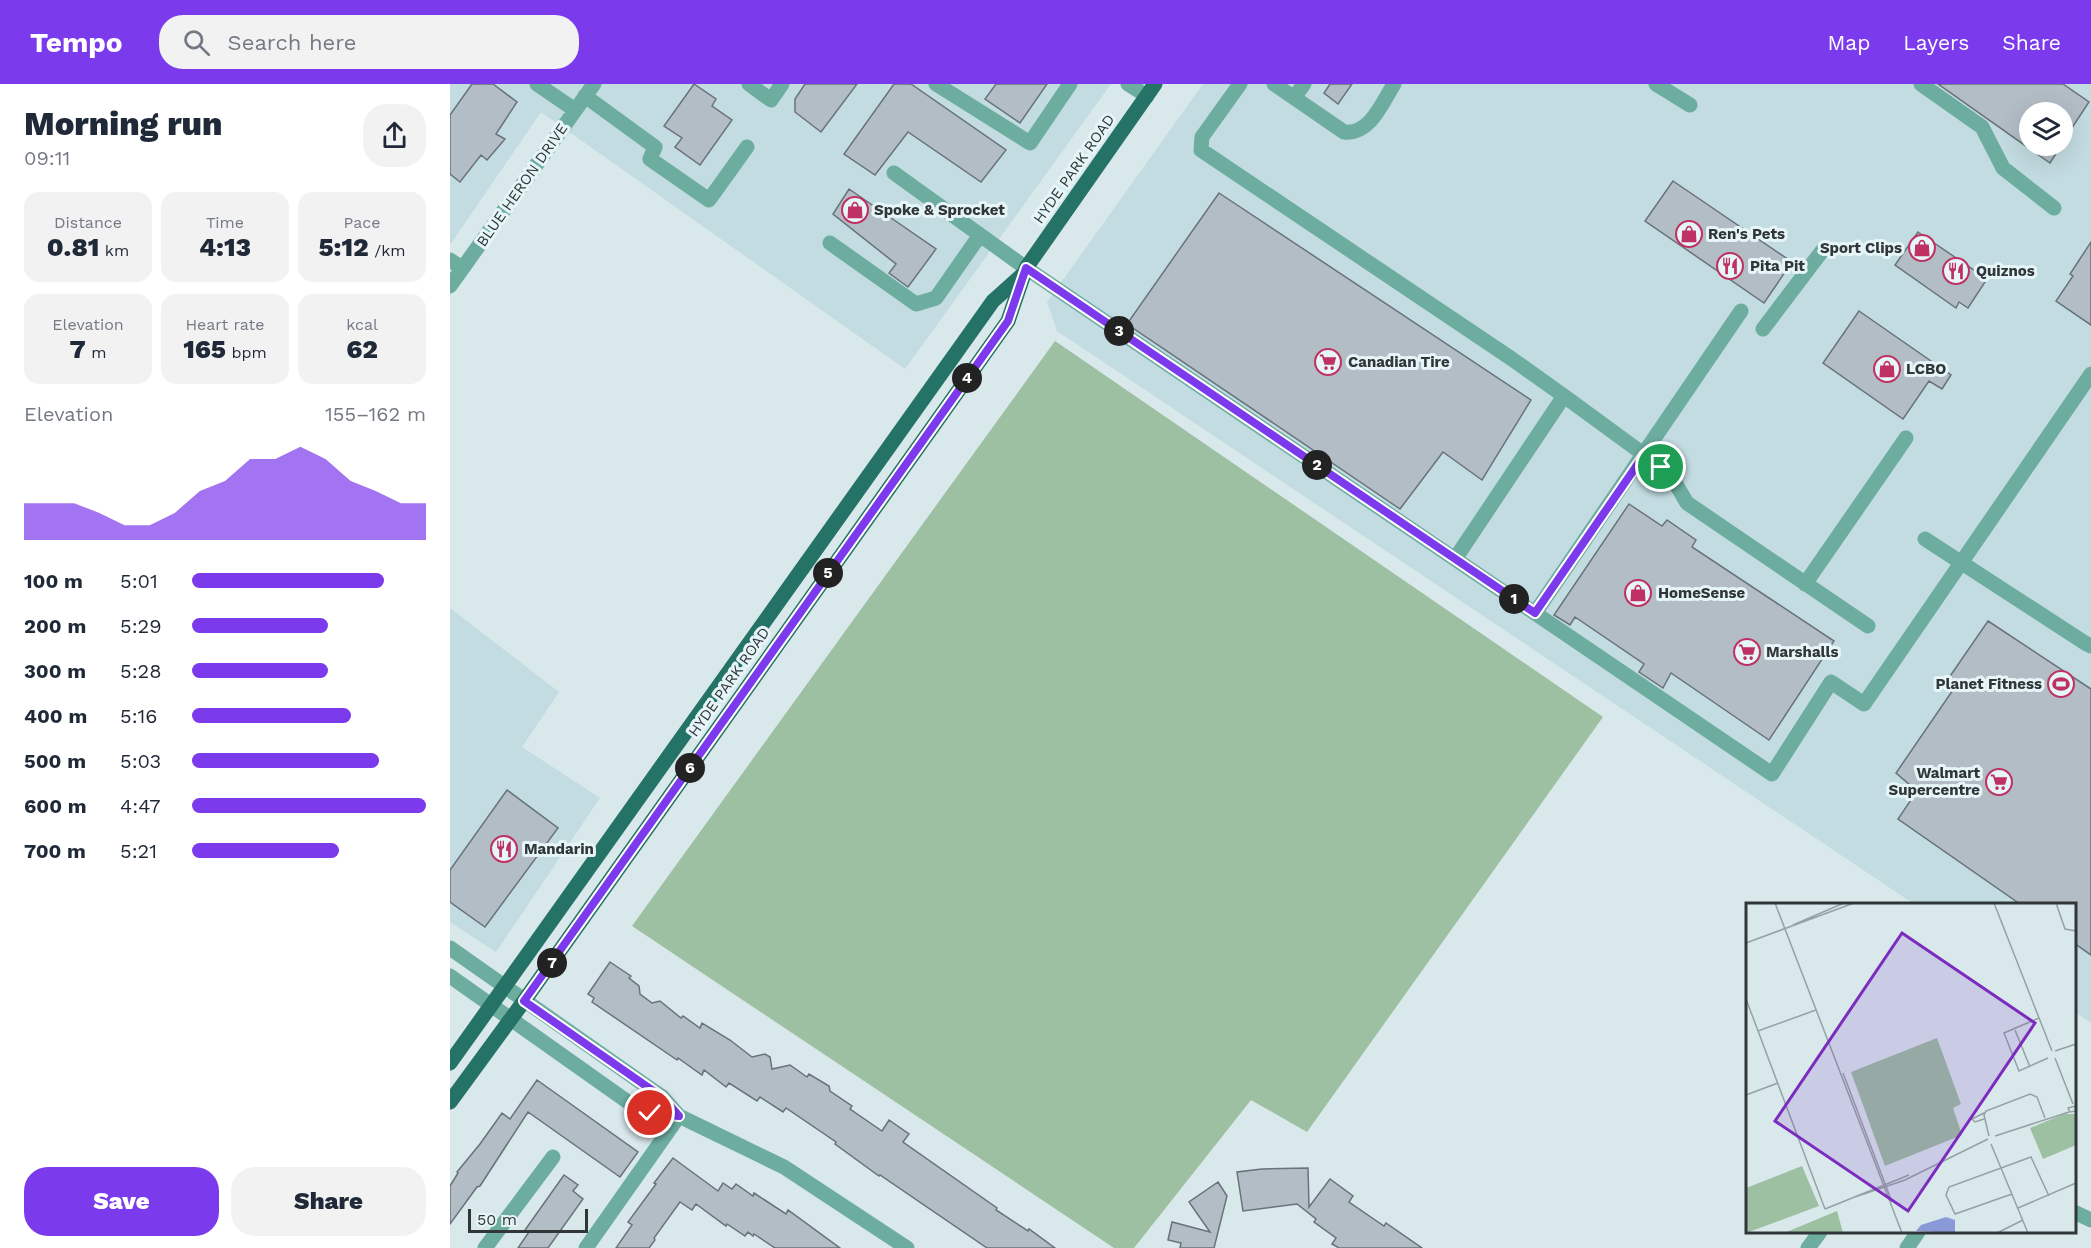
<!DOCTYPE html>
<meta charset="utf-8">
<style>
:root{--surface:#fff;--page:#f2f2f3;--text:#1f2937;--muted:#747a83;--accent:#7c3aed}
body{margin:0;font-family:"Work Sans",sans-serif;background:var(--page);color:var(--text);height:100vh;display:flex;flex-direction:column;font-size:22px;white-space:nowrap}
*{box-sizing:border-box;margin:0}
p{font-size:20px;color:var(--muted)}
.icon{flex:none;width:33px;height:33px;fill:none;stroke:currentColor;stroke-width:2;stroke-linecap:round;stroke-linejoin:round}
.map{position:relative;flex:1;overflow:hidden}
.panel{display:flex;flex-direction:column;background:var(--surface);width:450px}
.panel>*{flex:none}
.controls{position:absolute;left:1569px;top:18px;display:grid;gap:12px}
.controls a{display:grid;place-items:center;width:54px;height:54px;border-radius:50%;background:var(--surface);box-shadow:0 6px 24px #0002;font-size:30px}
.scale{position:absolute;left:18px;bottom:15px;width:120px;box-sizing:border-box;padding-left:6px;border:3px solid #313739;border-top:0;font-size:16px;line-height:21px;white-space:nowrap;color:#313739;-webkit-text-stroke:4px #e6f5f8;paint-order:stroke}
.pin{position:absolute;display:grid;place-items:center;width:51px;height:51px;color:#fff;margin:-26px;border:3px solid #fff;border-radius:50%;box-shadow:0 2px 6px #0007}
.km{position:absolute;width:30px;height:30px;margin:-15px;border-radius:50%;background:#222;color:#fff;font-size:16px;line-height:30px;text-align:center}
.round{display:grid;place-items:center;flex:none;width:63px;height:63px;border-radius:24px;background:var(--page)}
.summary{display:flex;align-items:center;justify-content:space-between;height:102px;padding:0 24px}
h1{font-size:33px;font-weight:800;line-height:45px}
.stats{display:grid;grid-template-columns:repeat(3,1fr);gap:9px;height:102px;padding:6px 24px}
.stats div{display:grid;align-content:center;border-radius:15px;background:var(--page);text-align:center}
.stats b{font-size:26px;font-weight:800}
.stats small{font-size:16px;font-weight:400}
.stats p{font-size:16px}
.chart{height:168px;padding:12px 24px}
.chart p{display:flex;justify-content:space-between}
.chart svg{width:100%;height:108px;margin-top:6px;fill:var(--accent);opacity:.7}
.cta{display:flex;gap:12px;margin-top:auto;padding:12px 24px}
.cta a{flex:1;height:69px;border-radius:24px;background:var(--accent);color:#fff;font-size:24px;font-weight:800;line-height:69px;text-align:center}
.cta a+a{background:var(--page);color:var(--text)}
ul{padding:0 24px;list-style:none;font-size:20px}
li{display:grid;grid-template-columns:96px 72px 1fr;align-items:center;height:45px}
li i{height:15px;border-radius:8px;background:var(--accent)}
header{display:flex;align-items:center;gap:36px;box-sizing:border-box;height:84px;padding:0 30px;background:var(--accent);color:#fff}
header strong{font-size:28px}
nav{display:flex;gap:33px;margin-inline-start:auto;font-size:21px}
.search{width:420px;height:54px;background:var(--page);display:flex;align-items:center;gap:15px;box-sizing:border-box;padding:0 21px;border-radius:24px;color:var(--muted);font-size:22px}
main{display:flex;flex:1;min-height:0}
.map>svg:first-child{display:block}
.built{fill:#c3dce1;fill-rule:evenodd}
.green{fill:#9dbfa2}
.building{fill:#b3bdc6;stroke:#68727a;stroke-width:1.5}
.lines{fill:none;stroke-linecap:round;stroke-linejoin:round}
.minor{stroke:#6dada0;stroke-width:15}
.major{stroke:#257366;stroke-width:15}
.route-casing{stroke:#fff;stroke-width:12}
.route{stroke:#7c3aed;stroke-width:8}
.labels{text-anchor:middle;stroke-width:6;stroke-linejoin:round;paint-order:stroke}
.street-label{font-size:15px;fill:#313739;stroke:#e6f5f8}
.poi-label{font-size:15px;font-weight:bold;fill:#313739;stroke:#e6f5f8;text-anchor:start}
.inset-road{fill:none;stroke:#95a1a4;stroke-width:1.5}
.view{fill:#7b2cbf;fill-opacity:0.15;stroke:#7b2cbf;stroke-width:3}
.inset-edge{fill:none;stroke:#313739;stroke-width:3}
</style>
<header>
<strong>Tempo</strong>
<div class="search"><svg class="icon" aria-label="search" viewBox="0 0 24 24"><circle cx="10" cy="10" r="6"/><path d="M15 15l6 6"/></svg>Search here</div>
<nav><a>Map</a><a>Layers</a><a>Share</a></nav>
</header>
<main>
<section class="panel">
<div class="summary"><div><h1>Morning run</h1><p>09:11</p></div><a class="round"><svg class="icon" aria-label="share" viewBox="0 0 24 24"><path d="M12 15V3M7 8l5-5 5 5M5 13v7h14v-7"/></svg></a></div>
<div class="stats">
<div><p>Distance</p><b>0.81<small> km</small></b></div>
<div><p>Time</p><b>4:13</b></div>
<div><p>Pace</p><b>5:12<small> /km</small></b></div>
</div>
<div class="stats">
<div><p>Elevation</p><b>7<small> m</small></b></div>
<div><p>Heart rate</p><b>165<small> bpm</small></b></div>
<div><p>kcal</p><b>62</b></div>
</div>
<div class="chart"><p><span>Elevation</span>155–162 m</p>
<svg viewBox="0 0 160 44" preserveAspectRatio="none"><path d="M0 44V29L10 29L20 29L30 33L40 38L50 38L60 33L70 24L80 20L90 11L100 11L110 6L120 11L130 20L140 24L150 29L160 29V44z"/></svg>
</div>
<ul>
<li><b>100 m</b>5:01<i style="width:82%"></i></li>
<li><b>200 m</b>5:29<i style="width:58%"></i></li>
<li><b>300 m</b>5:28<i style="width:58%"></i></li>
<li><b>400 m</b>5:16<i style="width:68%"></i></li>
<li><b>500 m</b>5:03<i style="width:80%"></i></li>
<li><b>600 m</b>4:47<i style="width:100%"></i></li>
<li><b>700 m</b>5:21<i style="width:63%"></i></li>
</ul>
<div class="cta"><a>Save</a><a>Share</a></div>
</section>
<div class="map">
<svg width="1641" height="1164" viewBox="0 0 1641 1164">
<rect width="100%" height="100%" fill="#d8e8eb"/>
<path class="built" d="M 0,0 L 661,0 L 455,285 L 91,28 L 0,161 Z
M 753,0 L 1641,0 L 1641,939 L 1625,928 L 1624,820 L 1464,820 L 607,247 L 597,218 ZM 1580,28 L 1612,28 L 1612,62 L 1580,62 Z
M 0,524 L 109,608 L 72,663 L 150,714 L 46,868 L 0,838 Z"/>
<path class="green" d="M 605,257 L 1153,633 L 857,1048 L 801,1016 L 684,1164 L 664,1164 L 182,842 Z"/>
<path class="building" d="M 22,0 L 43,0 L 67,18 L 46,50 L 55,55 L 37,76 L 31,71 L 10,98 L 0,90 L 0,31 Z
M 244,0 L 266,15 L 262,22 L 282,36 L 250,81 L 225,63 L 232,54 L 214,42 Z
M 355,0 L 407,0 L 371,48 L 345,28 L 345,15 Z
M 444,0 L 461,0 L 556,66 L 531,98 L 458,48 L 425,91 L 394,70 Z
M 546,0 L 597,0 L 570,39 L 535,15 Z
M 880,0 L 902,0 L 888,20 L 874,9 Z
M 1488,0 L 1613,0 L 1639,18 L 1612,59 L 1612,28 L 1580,28 L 1580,62 L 1611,62 L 1600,79 Z
M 1223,97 L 1342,178 L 1314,219 L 1195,137 Z
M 399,105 L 486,165 L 458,203 L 439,189 L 446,180 L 383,130 Z
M 769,109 L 1081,316 L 1032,396 L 993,368 L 950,425 L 677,240 Z
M 1468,148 L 1537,195 L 1518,224 L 1509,218 L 1506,224 L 1445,181 Z
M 1641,158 L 1641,241 L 1606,217 L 1623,192 L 1620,190 Z
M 1409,227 L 1501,291 L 1492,305 L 1479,297 L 1453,335 L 1373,279 Z
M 1179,420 L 1212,442 L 1217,436 L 1246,456 L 1242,463 L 1384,557 L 1319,656 L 1221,589 L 1213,604 L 1189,588 L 1194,580 L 1125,533 L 1120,541 L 1104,531 Z
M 1538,537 L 1641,605 L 1641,871 L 1624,859 L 1624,820 L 1570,820 L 1448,735 L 1467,707 L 1446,689 L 1505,603 L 1496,598 Z
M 57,706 L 108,744 L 35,843 L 0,818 L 0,786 Z
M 160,878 L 181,892 L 179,894 L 189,902 L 190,910 L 202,919 L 210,917 L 231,934 L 233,932 L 250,944 L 252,939 L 280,956 L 302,973 L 315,970 L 320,973 L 322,985 L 340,981 L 357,993 L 359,990 L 379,1002 L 380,1007 L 402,1022 L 400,1025 L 432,1047 L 439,1036 L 459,1050 L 453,1058 L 547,1124 L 546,1126 L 578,1147 L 579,1145 L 605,1164 L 537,1164 L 430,1091 L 429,1092 L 385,1060 L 386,1058 L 336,1024 L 333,1028 L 310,1013 L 307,1017 L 279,999 L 276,1003 L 254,986 L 252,991 L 228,974 L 227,976 L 142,918 L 144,914 L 138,910 Z
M 87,996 L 188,1068 L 170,1093 L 78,1028 L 30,1102 L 27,1103 L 0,1140 L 0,1102 L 8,1089 L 7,1088 L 30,1060 L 52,1029 L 60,1035 Z
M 223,1074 L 268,1107 L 273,1099 L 282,1105 L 286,1100 L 303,1112 L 304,1109 L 336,1130 L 338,1126 L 390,1164 L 325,1164 L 304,1150 L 303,1152 L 298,1148 L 295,1152 L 277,1140 L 276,1142 L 246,1120 L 242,1126 L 230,1118 L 204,1154 L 205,1156 L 199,1164 L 166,1164 L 182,1141 L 178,1138 L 206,1100 L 204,1099 Z
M 858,1084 L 859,1123 L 880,1095 L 903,1112 L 899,1118 L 934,1142 L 936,1139 L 972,1164 L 889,1164 L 882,1160 L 886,1154 L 864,1138 L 866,1135 L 847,1120 L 793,1127 L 787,1088 L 812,1085 Z
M 114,1091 L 128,1101 L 123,1107 L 133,1115 L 98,1164 L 68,1164 L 79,1148 L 75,1146 Z
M 768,1098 L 777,1112 L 764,1164 L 730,1164 L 731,1159 L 718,1156 L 722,1138 L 760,1148 L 739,1118 Z"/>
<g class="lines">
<path class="minor" d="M 87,0 L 125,26
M 299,0 L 321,16 L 332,0
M 486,0 L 580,59 L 620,0
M 678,0 L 697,12
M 790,0 L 752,53 L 751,66 L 1062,275 L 1114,312 L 1005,475
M 824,0 L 894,48 C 920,51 932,19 944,0
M 1206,0 L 1240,21
M 1471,0 L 1532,43 L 1553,84 L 1604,124
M 135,12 L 205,63 L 200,75 L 259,116 L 297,63
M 844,14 L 854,0
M 444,89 L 576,184 L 1322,690 L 1381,598 L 1414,620 L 1641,290
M 380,159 L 466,220 L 486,214 L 530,151
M 0,176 L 12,184
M 0,202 L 144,0
M 1313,245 L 1372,167
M 1114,312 L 1211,383 L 1224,397 L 1237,419 L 1418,542
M 1475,455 L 1635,559 L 1641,562
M 1355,500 L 1456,354
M 1085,529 L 1291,227
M 0,864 L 212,1013 L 229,1032
M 0,892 L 178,1018 L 200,1029 L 229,1032 L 334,1083 L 457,1164
M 1624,1128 L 1641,1136
M 35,1164 L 103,1073
M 136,1164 L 229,1032
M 1358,1164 L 1370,1148
M 1457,1164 L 1468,1148"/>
<path class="major" d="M 0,979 L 543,217 L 572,191
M 0,1018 L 74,917 L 558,237 L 576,184 L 705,0"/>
</g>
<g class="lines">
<defs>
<path id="route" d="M 200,1029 L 229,1032 L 212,1013 L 74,917 L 558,237 L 576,184 L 1085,529 L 1194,371 L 1211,383"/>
</defs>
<use href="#route" class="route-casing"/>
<use href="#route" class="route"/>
</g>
<defs>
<symbol id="shop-ring" viewBox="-11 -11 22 22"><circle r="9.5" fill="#e6f5f8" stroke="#be3162" stroke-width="1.5"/><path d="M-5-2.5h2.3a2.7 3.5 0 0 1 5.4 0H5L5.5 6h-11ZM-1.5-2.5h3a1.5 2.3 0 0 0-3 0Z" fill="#be3162"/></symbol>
<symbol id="restaurant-ring" viewBox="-11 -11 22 22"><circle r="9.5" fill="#e6f5f8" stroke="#be3162" stroke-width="1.5"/><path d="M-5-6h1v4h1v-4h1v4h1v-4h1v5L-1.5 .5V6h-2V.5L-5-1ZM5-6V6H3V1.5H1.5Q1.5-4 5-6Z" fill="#be3162"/></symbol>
<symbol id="supermarket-ring" viewBox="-11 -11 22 22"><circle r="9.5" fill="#e6f5f8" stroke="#be3162" stroke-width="1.5"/><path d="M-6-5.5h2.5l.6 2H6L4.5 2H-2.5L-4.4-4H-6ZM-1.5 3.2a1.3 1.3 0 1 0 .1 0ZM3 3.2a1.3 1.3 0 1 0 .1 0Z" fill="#be3162"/></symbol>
<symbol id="stadium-ring" viewBox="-11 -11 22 22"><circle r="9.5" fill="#e6f5f8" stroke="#be3162" stroke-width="1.5"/><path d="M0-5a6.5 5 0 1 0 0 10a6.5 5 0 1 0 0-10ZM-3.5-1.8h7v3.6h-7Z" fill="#be3162"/></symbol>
</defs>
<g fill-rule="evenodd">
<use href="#shop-ring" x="390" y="111" width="30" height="30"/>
<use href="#shop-ring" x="1224" y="135" width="30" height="30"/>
<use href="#shop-ring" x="1457" y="149" width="30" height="30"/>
<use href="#restaurant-ring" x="1265" y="167" width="30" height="30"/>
<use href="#restaurant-ring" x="1491" y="172" width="30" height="30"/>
<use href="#supermarket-ring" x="863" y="263" width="30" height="30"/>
<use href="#shop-ring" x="1422" y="270" width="30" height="30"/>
<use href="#shop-ring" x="1173" y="494" width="30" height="30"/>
<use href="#supermarket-ring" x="1282" y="553" width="30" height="30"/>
<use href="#stadium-ring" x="1596" y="585" width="30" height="30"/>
<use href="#supermarket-ring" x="1534" y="683" width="30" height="30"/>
<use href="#restaurant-ring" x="39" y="750" width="30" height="30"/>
</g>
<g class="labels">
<g class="street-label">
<text transform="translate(624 85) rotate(-55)" y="5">HYDE PARK ROAD</text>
<text transform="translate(72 101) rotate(-55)" y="5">BLUE HERON DRIVE</text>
<text transform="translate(279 598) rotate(-55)" y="5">HYDE PARK ROAD</text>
</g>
<g class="poi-label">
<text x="424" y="131">Spoke &amp; Sprocket</text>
<text x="1258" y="155">Ren's Pets</text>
<text x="1452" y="169" text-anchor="end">Sport Clips</text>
<text x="1300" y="187">Pita Pit</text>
<text x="1526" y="192">Quiznos</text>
<text x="898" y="283">Canadian Tire</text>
<text x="1456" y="290">LCBO</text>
<text x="1208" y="514">HomeSense</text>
<text x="1316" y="573">Marshalls</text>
<text x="1592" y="605" text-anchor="end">Planet Fitness</text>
<text x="1530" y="694" text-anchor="end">Walmart<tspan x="1530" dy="17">Supercentre</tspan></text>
<text x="74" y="770">Mandarin</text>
</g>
</g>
<g transform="translate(1296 819)">
<rect width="330" height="330" fill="#d8e8eb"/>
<path d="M 191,135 L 215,201 L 207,205 L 216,232 L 139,263 L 105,169 ZM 318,211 L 330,211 L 330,242 L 297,256 L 284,225 ZM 56,263 L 73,303 L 0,330 L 0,285 ZM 91,308 L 97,330 L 38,330 Z" fill="#9dbfa2"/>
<path d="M 200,314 L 209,317 L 209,330 L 170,328 L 175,322 Z" fill="#8a9ad8"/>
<path class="inset-road" d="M 29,0 L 156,330M 248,0 L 306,148M 310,0 L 319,26 L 330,28M 47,22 L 98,0M 0,40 L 108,0M 0,96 L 79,306M 293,115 L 258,130 L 273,168 L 302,155M 269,127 L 284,164M 12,128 L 70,107M 309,148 L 330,141M 309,155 L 327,201M 97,170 L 146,299M 0,192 L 32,180M 330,203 L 322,205 L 324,209 L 330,208M 238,216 L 229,219 L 226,216 L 240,209M 243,233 L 238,212 L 240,208 L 284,191 L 291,194 L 299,215M 249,233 L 323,209M 245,241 L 282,330M 266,291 L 209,311 L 200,292 L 203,284 L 285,254 L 303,293M 109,294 L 159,277 L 242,236M 272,305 L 330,280M 79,306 L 163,272M 251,330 L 277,317"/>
<path class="view" d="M 156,30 L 289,120 L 162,308 L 29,218 Z"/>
<rect width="330" height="330" class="inset-edge"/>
</g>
</svg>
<div class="controls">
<a><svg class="icon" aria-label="layers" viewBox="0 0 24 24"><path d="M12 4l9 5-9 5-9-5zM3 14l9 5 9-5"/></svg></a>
</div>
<div class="scale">50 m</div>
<div class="pin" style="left:1211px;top:383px;background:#1e9e55"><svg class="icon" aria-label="arrive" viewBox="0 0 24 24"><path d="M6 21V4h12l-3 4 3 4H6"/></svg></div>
<div class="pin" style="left:200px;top:1029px;background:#d93025"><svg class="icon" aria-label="check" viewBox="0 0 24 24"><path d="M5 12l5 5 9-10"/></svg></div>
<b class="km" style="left:1064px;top:515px">1</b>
<b class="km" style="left:867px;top:381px">2</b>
<b class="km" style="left:669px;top:247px">3</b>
<b class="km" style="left:517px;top:294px">4</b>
<b class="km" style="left:378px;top:489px">5</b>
<b class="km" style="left:240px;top:684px">6</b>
<b class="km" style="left:102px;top:879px">7</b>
</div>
</main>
